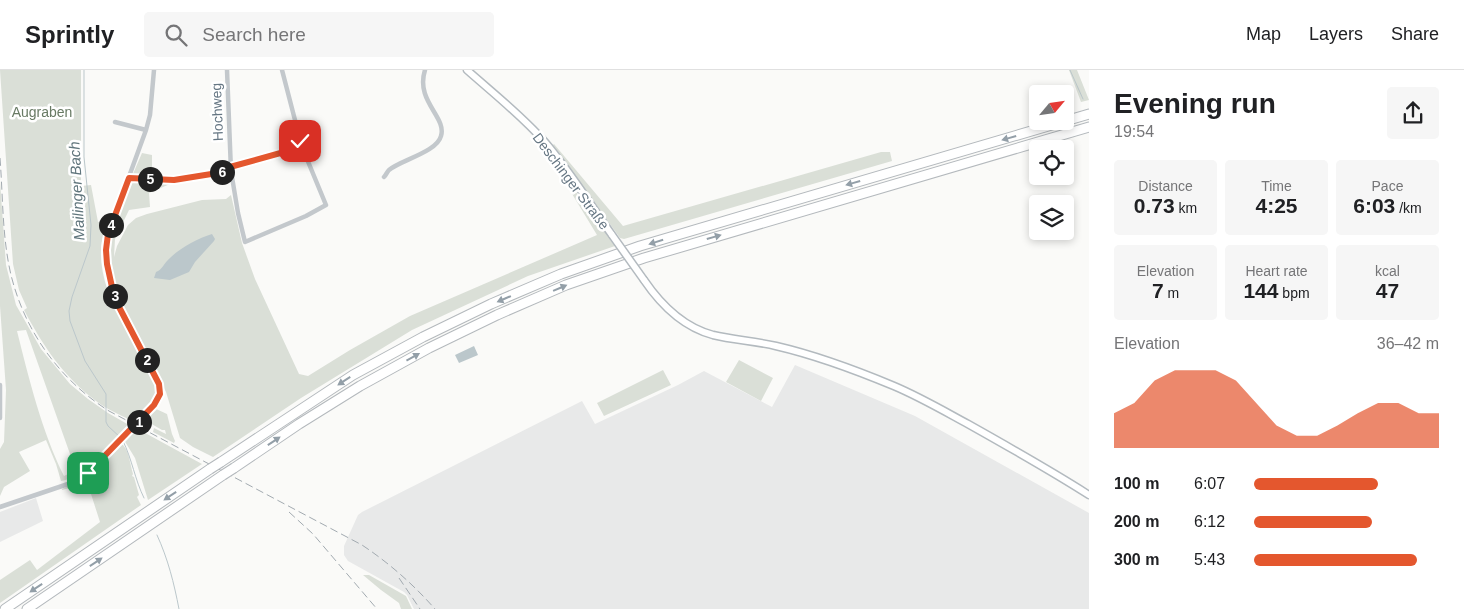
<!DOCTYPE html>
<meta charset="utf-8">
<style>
:root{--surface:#fff;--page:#f6f6f6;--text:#202124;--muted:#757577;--line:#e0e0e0;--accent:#e4572e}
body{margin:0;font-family:Arial,sans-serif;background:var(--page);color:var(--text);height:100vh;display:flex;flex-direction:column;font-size:19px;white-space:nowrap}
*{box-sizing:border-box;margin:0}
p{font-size:16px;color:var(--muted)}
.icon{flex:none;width:28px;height:28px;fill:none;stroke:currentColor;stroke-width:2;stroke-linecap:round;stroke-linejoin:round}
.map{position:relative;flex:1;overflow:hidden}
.side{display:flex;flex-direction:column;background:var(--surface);width:375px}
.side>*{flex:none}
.needle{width:32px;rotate:61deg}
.controls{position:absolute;left:1029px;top:15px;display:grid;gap:10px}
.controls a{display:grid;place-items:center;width:45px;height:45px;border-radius:5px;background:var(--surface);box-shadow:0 2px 8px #0003;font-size:25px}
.pin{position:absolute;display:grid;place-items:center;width:42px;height:42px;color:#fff;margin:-21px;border-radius:10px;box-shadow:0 2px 8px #0006}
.km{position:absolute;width:25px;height:25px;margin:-12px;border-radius:50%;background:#222;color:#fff;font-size:14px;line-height:25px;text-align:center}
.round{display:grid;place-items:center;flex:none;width:52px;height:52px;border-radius:5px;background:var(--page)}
.summary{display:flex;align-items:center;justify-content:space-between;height:85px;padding:0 25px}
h1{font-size:28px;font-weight:700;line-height:38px}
.metrics{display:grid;grid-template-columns:repeat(3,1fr);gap:8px;height:85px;padding:5px 25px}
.metrics div{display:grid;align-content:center;border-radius:5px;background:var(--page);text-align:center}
.metrics b{font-size:21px;font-weight:700}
.metrics small{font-size:14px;font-weight:400}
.metrics p{font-size:14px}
.chart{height:140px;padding:10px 25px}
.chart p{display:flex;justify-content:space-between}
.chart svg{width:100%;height:90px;margin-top:5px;fill:var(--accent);opacity:.7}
ul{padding:0 25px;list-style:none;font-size:16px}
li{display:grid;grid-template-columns:80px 60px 1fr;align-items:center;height:38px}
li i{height:12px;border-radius:6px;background:var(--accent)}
header{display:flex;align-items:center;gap:30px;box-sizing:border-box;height:70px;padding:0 25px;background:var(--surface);border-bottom:1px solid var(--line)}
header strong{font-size:24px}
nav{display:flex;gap:28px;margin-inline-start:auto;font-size:18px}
.search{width:350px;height:45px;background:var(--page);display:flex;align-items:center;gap:12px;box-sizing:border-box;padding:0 18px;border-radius:5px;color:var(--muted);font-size:19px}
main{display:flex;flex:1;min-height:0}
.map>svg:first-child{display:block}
.built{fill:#e8e9e9}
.green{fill:#dadfd7;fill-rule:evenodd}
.water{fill:#bbc7cb}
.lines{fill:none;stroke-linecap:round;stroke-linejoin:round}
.stream{stroke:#bbc7cb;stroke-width:1}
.secondary-casing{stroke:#b3babf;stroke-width:9}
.highway-casing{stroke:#b4b9bd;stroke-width:11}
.street{stroke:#c3c8cc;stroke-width:4.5}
.secondary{stroke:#fff;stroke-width:6}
.highway{stroke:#fff;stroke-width:9}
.rail{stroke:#a2aab0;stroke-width:1;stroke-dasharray:8 4;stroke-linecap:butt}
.secondary-bridge-casing{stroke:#b3babf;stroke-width:9;stroke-linecap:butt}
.highway-bridge-casing{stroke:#b4b9bd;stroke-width:11;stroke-linecap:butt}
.secondary-bridge{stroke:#fff;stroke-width:6}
.highway-bridge{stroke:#fff;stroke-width:9}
.oneway{fill:#939fa8}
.route-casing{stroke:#fff;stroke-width:10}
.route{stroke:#e4572e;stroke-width:6}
.labels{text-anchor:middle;stroke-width:5;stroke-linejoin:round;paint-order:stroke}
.park-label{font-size:14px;fill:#687a64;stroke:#fff}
.street-label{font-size:14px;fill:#657683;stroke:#fff}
.water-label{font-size:15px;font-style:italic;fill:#60757c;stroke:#fff}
</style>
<header>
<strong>Sprintly</strong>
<div class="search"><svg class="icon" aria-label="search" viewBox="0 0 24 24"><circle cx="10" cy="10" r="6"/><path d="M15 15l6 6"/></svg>Search here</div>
<nav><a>Map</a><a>Layers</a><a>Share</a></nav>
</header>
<main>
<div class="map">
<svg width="1089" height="539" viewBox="0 0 1089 539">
<rect width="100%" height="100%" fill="#fafaf8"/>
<path class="built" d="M 795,295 L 915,346 L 1089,443 L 1089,539 L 414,539 L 407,525 L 404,522 L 348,491 L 344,485 L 344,476 L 358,445 L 362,442 L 582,331 L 595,354 L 678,315 L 704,301 L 772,337 Z
M 36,428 L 43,451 L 0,472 L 0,442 Z"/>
<path class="green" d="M 0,0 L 81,0 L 81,116 L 91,115 L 98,152 L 108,150 C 105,160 101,170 101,180 C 99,229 139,275 156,318 C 156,331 142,345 130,350 C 119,344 106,339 96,331 C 63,306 43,276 24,240 L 27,238 L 19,220 L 13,194 Z
M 1069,0 L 1077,0 L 1089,30 L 1081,32 Z
M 554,74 L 623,156 L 881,82 L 890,82 L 892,91 L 624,169 L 620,168 L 553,75 Z
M 543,76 L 615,176 L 528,206 L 412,260 L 301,328 L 213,387 L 193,377 L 180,368 L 166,322 L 115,221 L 109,192 L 111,167 L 129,113 L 142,83 L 152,85 L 152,111 L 170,114 L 149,123 L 150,137 L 129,140 L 115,169 L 114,187 L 117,176 L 128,155 L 136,148 L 147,144 L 202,130 L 226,129 L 231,125 L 242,173 L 255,209 L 299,304 L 308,306 L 350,280 L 410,246 L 597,165 Z
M 0,111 L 6,195 L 16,235 L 41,279 L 70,314 L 88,329 L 108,343 L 129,355 C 115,369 80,410 61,411 L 56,394 L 46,370 L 19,382 L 30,401 L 4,417 L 0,426 L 0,379 L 4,372 L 6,320 L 0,236 ZM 26,260 L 70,384 L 78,399 L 64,406 C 42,362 29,309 17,261 Z
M 739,290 L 773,308 L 761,331 L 726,312 Z
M 663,300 L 671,315 L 604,346 L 597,333 Z
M 154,338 L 167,344 L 172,364 L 175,371 L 174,373 L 153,362 L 154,358 L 166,364 L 165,360 L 162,360 L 143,349 Z
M 136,358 L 202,394 L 148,430 L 135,388 L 124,370 Z
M 121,373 C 129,379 130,394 133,404 L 132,406 L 134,407 L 139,425 L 137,427 L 141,435 L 0,533 L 0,510 L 30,490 L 37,500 L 100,452 L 91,424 L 86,411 L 77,416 L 62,420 L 62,419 L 85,407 Z
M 363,505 L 369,505 L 406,526 L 412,539 L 401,539 L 399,533 L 381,520 Z"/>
<path class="water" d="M 212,164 L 215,169 L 214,171 L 195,192 L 189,202 L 170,210 L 154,208 L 156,202 C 162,200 164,193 170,188 C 180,178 198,168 212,164 Z
M 474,276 L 478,285 L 459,293 L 455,285 Z"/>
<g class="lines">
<path class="stream" d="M 84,0 L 84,87 L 91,155 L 90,176 L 72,227 L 69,241 L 70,251 L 85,291 L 106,324 L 106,352 L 108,356 L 121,368
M 1070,0 L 1083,29
M 123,371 C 132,389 135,410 144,428
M 157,465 C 168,489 174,513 179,539"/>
<defs>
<path id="secondary" d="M 467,0 C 493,23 521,45 544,71 C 569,100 590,134 612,165
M 644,210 C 661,235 683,257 713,265 C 734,270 755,271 776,276 C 815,285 858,301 894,316 C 920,327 944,341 968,354 C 1009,377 1050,400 1089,425"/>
<path id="highway" d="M 221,392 L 353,305 L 423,267 L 491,234 L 561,204 L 640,176 L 1089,44
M 234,398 L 299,354 L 360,316 L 429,278 L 497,245 L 566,215 L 644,188 L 1089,57
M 5,539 L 210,399
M 27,539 L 223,405"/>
</defs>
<use href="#secondary" class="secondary-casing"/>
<use href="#highway" class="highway-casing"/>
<path class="street" d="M 227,0 L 231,101 L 238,143 L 245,172 L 306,146 L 326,135 L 302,77 L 282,0
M 115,52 L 146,60
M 230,97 L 302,77
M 384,107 C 386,105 387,102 389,100 C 401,90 437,82 441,66 C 447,47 415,31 425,0
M 129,108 L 174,110 L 231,101
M 0,315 L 0,348
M 0,437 L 68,414 L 85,405 L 135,355 L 154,335 L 160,324 L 159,314 L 119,235 L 112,217 L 106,186 L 108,164 L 146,60 L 150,45 L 154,0"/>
<use href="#secondary" class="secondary"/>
<use href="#highway" class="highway"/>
<path class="rail" d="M 0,88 C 3,126 2,167 11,205 C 25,262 60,310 109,341 L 362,475 C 389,493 413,514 435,539
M 289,442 L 313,464 L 377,539
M 399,508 L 420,539"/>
<defs>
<path id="secondary-bridge" d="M 612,165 L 644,210"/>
<path id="highway-bridge" d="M 210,399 L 221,392
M 223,405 L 234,398"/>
</defs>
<use href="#secondary-bridge" class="secondary-bridge-casing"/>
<use href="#highway-bridge" class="highway-bridge-casing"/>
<use href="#secondary-bridge" class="secondary-bridge"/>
<use href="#highway-bridge" class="highway-bridge"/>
</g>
<defs><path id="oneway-solid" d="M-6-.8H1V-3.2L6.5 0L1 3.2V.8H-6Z" transform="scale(1.25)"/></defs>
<g class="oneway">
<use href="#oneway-solid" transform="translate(1009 68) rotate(164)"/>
<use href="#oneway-solid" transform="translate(853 113) rotate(164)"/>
<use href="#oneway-solid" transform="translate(714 167) rotate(-16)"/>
<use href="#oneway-solid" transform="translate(656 172) rotate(163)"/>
<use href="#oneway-solid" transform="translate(560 218) rotate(-23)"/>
<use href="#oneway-solid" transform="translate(504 229) rotate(157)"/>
<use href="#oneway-solid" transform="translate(413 287) rotate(-29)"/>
<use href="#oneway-solid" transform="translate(344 311) rotate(147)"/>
<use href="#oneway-solid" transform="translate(274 371) rotate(-34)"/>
<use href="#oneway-solid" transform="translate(170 426) rotate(146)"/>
<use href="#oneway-solid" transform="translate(96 492) rotate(-34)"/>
<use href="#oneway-solid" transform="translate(36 518) rotate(146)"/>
</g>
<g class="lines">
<defs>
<path id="route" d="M 88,403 L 154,335 L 160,324 L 159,314 L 118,235 L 112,217 L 107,194 L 106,180 L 108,164 L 129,108 L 174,110 L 230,101 L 230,97 L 302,77 L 300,71"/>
</defs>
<use href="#route" class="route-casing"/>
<use href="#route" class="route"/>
</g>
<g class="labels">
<g class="park-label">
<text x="42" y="47">Augraben</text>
</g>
<g class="street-label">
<text transform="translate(217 42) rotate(-92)" y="5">Hochweg</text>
<text transform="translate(571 111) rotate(53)" y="5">Deschinger Straße</text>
</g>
<g class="water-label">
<text transform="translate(77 121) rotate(-93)" y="5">Mailinger Bach</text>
</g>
</g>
</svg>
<div class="controls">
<a><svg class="needle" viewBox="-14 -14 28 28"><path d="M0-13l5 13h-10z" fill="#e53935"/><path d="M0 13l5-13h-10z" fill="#757577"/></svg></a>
<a><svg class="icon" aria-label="locate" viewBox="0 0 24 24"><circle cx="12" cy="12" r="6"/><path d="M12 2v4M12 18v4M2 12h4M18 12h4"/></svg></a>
<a><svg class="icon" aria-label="layers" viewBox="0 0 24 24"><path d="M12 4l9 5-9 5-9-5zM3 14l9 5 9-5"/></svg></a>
</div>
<div class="pin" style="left:88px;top:403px;background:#1e9e55"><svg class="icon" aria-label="arrive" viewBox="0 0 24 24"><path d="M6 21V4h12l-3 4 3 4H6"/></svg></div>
<div class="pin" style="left:300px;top:71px;background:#d93025"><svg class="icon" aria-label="check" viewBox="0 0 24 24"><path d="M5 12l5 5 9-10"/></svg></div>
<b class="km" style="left:139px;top:352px">1</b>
<b class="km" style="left:147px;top:290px">2</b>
<b class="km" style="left:115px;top:226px">3</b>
<b class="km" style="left:111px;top:155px">4</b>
<b class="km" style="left:150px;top:109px">5</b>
<b class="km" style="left:222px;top:102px">6</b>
</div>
<section class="side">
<div class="summary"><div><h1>Evening run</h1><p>19:54</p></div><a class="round"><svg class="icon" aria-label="share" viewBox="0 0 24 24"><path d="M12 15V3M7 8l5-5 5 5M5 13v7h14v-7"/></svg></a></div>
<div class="metrics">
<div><p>Distance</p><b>0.73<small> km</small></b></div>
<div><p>Time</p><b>4:25</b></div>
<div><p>Pace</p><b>6:03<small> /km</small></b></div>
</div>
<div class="metrics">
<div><p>Elevation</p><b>7<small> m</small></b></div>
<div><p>Heart rate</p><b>144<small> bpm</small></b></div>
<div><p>kcal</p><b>47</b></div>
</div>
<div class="chart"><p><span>Elevation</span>36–42 m</p>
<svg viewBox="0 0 160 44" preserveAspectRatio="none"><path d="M0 44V27L10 22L20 11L30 6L40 6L50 6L60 11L70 22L80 33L90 38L100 38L110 33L120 27L130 22L140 22L150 27L160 27V44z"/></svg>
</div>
<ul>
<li><b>100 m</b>6:07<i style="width:67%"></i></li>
<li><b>200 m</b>6:12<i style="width:64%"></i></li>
<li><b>300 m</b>5:43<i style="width:88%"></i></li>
</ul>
</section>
</main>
